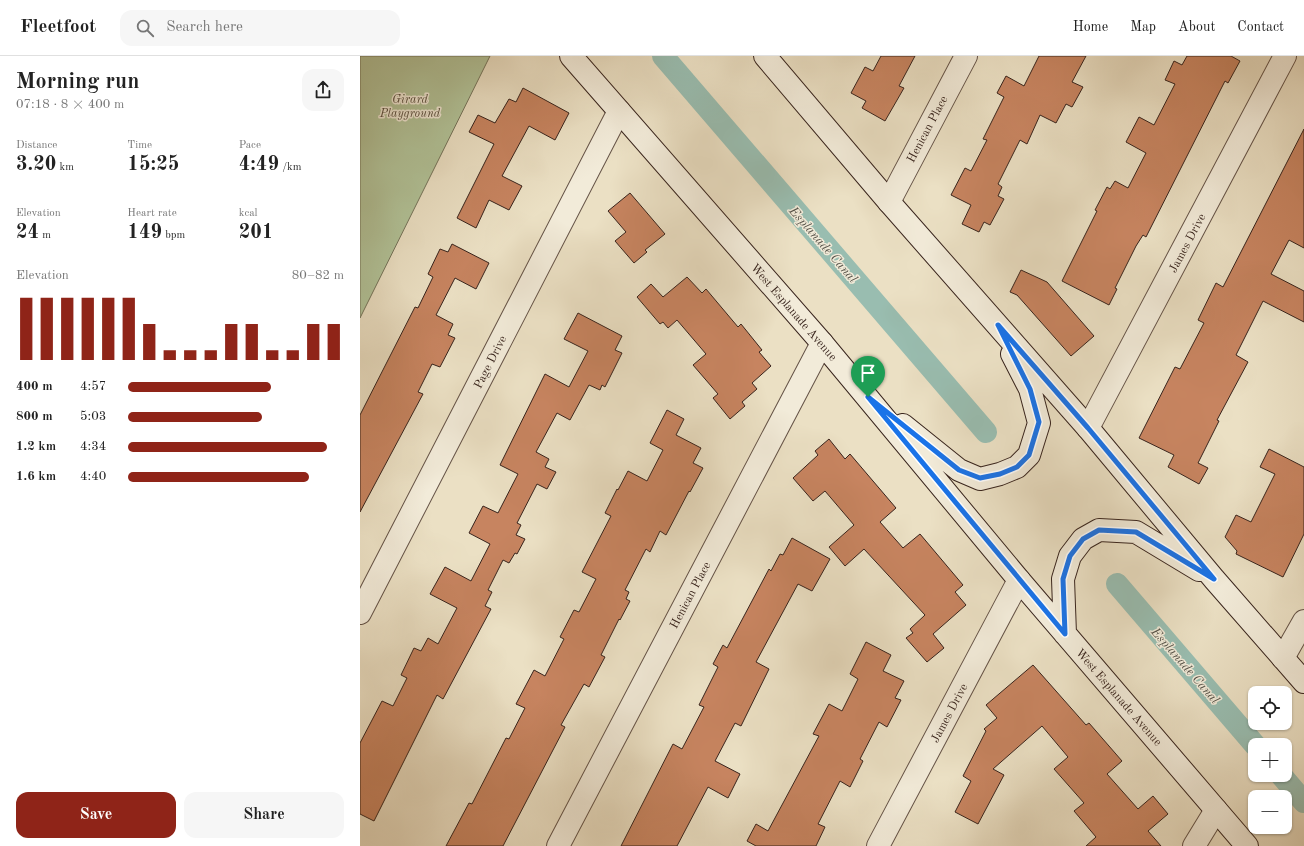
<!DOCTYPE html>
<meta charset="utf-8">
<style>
:root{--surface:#fff;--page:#f6f6f6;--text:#222;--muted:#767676;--line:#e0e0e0;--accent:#8f2418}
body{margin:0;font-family:"Old Standard TT",serif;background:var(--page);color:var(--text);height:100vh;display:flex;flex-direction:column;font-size:15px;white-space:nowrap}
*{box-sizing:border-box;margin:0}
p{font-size:13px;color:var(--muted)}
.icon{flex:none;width:22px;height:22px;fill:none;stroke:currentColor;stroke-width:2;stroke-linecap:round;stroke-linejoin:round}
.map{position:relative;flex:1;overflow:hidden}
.side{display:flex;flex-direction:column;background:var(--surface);width:360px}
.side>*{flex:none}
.tools{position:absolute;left:888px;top:630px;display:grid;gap:8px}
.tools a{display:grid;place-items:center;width:44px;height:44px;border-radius:8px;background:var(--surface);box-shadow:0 1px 3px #0004;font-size:20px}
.pin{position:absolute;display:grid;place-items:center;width:34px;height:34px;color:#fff;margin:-41px -17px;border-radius:50% 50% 50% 0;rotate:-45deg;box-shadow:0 0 4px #0007}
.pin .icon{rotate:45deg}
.round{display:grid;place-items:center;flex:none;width:42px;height:42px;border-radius:12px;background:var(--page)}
.headline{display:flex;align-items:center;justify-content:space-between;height:68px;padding:0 16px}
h1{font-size:22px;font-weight:700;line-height:30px}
.stats{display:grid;grid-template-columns:repeat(3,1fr);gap:6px;height:68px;padding:4px 16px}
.stats div{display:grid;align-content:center}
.stats b{font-size:20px;font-weight:700}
.stats small{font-size:11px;font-weight:400}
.stats p{font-size:11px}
.chart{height:112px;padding:8px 16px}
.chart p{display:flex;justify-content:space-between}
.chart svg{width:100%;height:72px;margin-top:4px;stroke:var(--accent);stroke-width:6}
.cta{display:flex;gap:8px;margin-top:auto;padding:8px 16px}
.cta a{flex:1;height:46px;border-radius:12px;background:var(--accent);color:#fff;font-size:16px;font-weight:700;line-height:46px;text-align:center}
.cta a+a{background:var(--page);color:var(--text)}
ul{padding:0 16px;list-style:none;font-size:13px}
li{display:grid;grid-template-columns:64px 48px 1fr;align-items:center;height:30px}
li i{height:10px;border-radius:5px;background:var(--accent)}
header{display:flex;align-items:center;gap:24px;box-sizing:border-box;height:56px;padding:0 20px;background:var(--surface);border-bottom:1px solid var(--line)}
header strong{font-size:19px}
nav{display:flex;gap:22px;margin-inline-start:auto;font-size:14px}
.search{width:280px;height:36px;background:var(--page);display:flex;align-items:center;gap:10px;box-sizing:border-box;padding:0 14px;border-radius:12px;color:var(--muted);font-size:15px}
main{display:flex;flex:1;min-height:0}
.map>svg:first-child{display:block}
.green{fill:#b2c399;stroke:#75745b}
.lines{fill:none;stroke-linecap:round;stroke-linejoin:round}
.canal{stroke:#99bdb0;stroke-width:22}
.building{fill:#c78460;stroke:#38241d}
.minor-casing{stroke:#655347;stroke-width:24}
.secondary-casing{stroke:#38241d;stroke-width:24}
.minor{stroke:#f2ebd9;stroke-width:22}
.secondary{stroke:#f2ebd9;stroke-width:22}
.route-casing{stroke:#fff;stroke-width:8}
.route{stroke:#1a73e8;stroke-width:5}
.labels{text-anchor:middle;stroke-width:3;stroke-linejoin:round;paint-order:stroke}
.park-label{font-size:12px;font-style:italic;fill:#564c3c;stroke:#f2ebd9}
.street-label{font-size:12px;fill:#38241d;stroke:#f2ebd9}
.water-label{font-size:13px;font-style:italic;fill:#555249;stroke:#f2ebd9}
</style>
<header>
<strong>Fleetfoot</strong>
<div class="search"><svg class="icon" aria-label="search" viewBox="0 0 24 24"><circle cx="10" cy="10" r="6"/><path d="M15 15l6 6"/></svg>Search here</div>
<nav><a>Home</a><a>Map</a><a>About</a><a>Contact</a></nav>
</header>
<main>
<section class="side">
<div class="headline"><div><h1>Morning run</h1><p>07:18 · 8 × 400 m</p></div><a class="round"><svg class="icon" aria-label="share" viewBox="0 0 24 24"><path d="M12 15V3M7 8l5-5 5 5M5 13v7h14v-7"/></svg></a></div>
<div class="stats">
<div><p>Distance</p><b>3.20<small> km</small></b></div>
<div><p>Time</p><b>15:25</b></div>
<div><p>Pace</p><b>4:49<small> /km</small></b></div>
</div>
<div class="stats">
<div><p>Elevation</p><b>24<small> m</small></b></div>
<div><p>Heart rate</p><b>149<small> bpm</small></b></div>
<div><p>kcal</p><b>201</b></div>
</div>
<div class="chart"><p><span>Elevation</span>80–82 m</p>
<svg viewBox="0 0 160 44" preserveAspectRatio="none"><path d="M5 44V6M15 44V6M25 44V6M35 44V6M45 44V6M55 44V6M65 44V22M75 44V38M85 44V38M95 44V38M105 44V22M115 44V22M125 44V38M135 44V38M145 44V22M155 44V22"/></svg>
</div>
<ul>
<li><b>400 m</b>4:57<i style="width:66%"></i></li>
<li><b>800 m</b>5:03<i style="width:62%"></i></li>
<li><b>1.2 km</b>4:34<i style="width:92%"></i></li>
<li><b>1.6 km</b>4:40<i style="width:84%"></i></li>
</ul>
<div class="cta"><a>Save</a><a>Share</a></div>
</section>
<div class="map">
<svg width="944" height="790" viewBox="0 0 944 790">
<rect width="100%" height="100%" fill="#ebe0c4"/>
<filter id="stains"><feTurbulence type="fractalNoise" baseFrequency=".005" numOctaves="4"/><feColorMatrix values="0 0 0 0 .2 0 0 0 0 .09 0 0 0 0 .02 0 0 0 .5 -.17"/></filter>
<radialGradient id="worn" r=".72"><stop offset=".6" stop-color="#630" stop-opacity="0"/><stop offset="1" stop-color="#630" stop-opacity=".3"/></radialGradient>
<path class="green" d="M 0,0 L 130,0 L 0,262 Z"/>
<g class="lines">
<path class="canal" d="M 303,0 L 626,376
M 757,528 L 895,689
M 921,719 L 944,746"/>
</g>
<path class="building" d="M 521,0 L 555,0 L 539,30 L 544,32 L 525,65 L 502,52 L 506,45 L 491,37 L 505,11 L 513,15 Z
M 679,0 L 726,0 L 712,26 L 723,31 L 712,51 L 706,48 L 696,67 L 680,59 L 667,88 L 660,84 L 638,128 L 642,131 L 638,140 L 644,143 L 630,169 L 624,166 L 619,176 L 602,168 L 611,149 L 591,139 L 605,112 L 611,115 L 627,84 L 623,83 L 644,41 L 637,37 L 646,20 L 664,30 Z
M 827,0 L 871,0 L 880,5 L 868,27 L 865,25 L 786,181 L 783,179 L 776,190 L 755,232 L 757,233 L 749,249 L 702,225 L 737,155 L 735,154 L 747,131 L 750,133 L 755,125 L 768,132 L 786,97 L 766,86 L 779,61 L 794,69 L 815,28 L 805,24 L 814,5 L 822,9 Z
M 163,32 L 209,57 L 195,84 L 169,70 L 142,120 L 162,130 L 149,154 L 129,144 L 116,172 L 97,162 L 134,88 L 109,76 L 118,59 L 135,67 L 149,43 L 156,46 Z
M 944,73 L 944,192 L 929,184 L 911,218 L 944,235 L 944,266 L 903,245 L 876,299 L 888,306 L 857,364 L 859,365 L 838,407 L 848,412 L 839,428 L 808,411 L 814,399 L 779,382 L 815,311 L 820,313 L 844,267 L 838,264 L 856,227 L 863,231 Z
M 270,137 L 305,178 L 285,194 L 287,196 L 274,207 L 255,185 L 266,176 L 248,155 Z
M 92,188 L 129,207 L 116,233 L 95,222 L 76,259 L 93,268 L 88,279 L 95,282 L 80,311 L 72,308 L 58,336 L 63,338 L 0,456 L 0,359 L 55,251 L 58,252 L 73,221 L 68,218 L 80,193 L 88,196 Z
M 661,214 L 687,226 L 734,280 L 711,300 L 657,239 L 650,236 Z
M 327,221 L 342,237 L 346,233 L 378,271 L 381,268 L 402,294 L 399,296 L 411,310 L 392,327 L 397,333 L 382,346 L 385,350 L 370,363 L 353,342 L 358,338 L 333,309 L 346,298 L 317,264 L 308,272 L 303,266 L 300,268 L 277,241 L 291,228 L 303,241 Z
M 218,257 L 262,280 L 255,294 L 262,297 L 245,331 L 242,329 L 240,334 L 229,329 L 210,364 L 197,357 L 176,396 L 189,403 L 185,411 L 196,416 L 187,433 L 177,428 L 157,467 L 161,469 L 156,479 L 165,483 L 157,498 L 155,497 L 149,507 L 143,504 L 128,534 L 132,536 L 125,550 L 131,553 L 83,643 L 77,639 L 14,765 L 0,758 L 0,687 L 22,645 L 33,650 L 47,622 L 41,619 L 54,592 L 61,595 L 68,582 L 78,588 L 97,552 L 70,538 L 85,511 L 111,525 L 130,488 L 109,477 L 123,450 L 138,457 L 158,418 L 140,409 L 185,318 L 209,331 L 228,295 L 204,283 Z
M 307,354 L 324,363 L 316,379 L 341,392 L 333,407 L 343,412 L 330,436 L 329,435 L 306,479 L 300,475 L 290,496 L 286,493 L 265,534 L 269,536 L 266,543 L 270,545 L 260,564 L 259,563 L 241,599 L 245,601 L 229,631 L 224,628 L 201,669 L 205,671 L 143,790 L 86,790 L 109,747 L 112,748 L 146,682 L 149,683 L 165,652 L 156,648 L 174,614 L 185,620 L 204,583 L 200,581 L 214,554 L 219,556 L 236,523 L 222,516 L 251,460 L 245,457 L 257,433 L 258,434 L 268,415 L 287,425 L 303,394 L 290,387 Z
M 469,383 L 485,403 L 490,398 L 536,452 L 520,466 L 543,492 L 560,478 L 603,529 L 595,536 L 606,549 L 573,578 L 584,592 L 567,606 L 546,582 L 553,577 L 550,573 L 565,559 L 504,493 L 485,510 L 469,491 L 494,469 L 465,435 L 453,445 L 433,422 L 458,399 L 455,395 Z
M 909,393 L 944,411 L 944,478 L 923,521 L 876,498 L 877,495 L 865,481 L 876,459 L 891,466 L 915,418 L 900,411 Z
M 432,482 L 470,503 L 452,535 L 438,528 L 396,606 L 409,613 L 381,670 L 375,667 L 355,705 L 380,718 L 368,742 L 348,731 L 317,790 L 261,790 L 313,688 L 322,693 L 344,651 L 339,649 L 358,611 L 353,608 L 363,589 L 367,592 L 409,513 L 411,515 L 420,498 L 423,499 Z
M 506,586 L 531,599 L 523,615 L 544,625 L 535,642 L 541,644 L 527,671 L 519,666 L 500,703 L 503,705 L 490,731 L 480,725 L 458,768 L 465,771 L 456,790 L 396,790 L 387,785 L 396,768 L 408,775 L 459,680 L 453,678 L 469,648 L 482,655 L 498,623 L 490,618 Z
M 673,609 L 726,669 L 729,667 L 762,705 L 747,718 L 778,753 L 793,740 L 808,758 L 788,775 L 801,790 L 726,790 L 736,781 L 714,755 L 724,747 L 694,713 L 708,701 L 682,670 L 633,713 L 644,719 L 618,768 L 595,756 L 611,725 L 603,720 L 626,675 L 624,673 L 637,662 L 626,649 Z"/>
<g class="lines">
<defs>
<path id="minor" d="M 529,146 L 606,0
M 728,372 L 925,0
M 0,557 L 259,55
M 923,602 L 944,565
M 198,790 L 462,287
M 518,790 L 659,524
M 834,790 L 856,754"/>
<path id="secondary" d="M 211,0 L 462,287 L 659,524 L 887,790
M 405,0 L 529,146 L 728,372 L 854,523 L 944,626
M 543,369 L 599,414 L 620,423 L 640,418 L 657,411 L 669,399 L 679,367 L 670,333 L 652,298
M 705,578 L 703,523 L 710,500 L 723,483 L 739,474 L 776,476 L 839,514"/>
</defs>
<use href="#minor" class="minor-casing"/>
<use href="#secondary" class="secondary-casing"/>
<use href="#minor" class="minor"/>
<use href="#secondary" class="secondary"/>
</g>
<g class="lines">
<defs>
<path id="route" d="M 638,269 L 728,372 L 854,523 L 776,476 L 739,474 L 723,483 L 710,500 L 703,523 L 705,578 L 508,341 L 599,414 L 620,422 L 640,418 L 657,411 L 669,399 L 679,366 L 670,333 Z"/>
</defs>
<use href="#route" class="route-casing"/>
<use href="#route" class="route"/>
</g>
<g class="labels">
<g class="park-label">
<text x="50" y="47">Girard<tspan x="50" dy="14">Playground</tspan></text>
</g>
<g class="street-label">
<text transform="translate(567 73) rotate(-62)" y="4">Henican Place</text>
<text transform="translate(827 187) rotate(-62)" y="4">James Drive</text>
<text transform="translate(434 256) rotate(49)" y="4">West Esplanade Avenue</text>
<text transform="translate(130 306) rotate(-63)" y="4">Page Drive</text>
<text transform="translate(330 539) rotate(-62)" y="4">Henican Place</text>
<text transform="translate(759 641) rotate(49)" y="4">West Esplanade Avenue</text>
<text transform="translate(589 657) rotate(-62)" y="4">James Drive</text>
</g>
<g class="water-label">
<text transform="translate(464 188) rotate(49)" y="5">Esplanade Canal</text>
<text transform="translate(826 609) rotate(49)" y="5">Esplanade Canal</text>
</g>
</g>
<rect width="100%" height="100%" filter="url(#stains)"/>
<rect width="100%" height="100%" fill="url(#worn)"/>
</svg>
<div class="tools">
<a><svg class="icon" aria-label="locate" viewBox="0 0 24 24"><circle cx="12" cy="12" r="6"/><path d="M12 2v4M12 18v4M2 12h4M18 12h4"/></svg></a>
<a>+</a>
<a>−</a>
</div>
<div class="pin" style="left:508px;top:341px;background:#1e9e55"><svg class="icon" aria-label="arrive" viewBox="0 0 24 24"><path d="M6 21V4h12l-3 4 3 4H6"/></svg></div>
</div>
</main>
